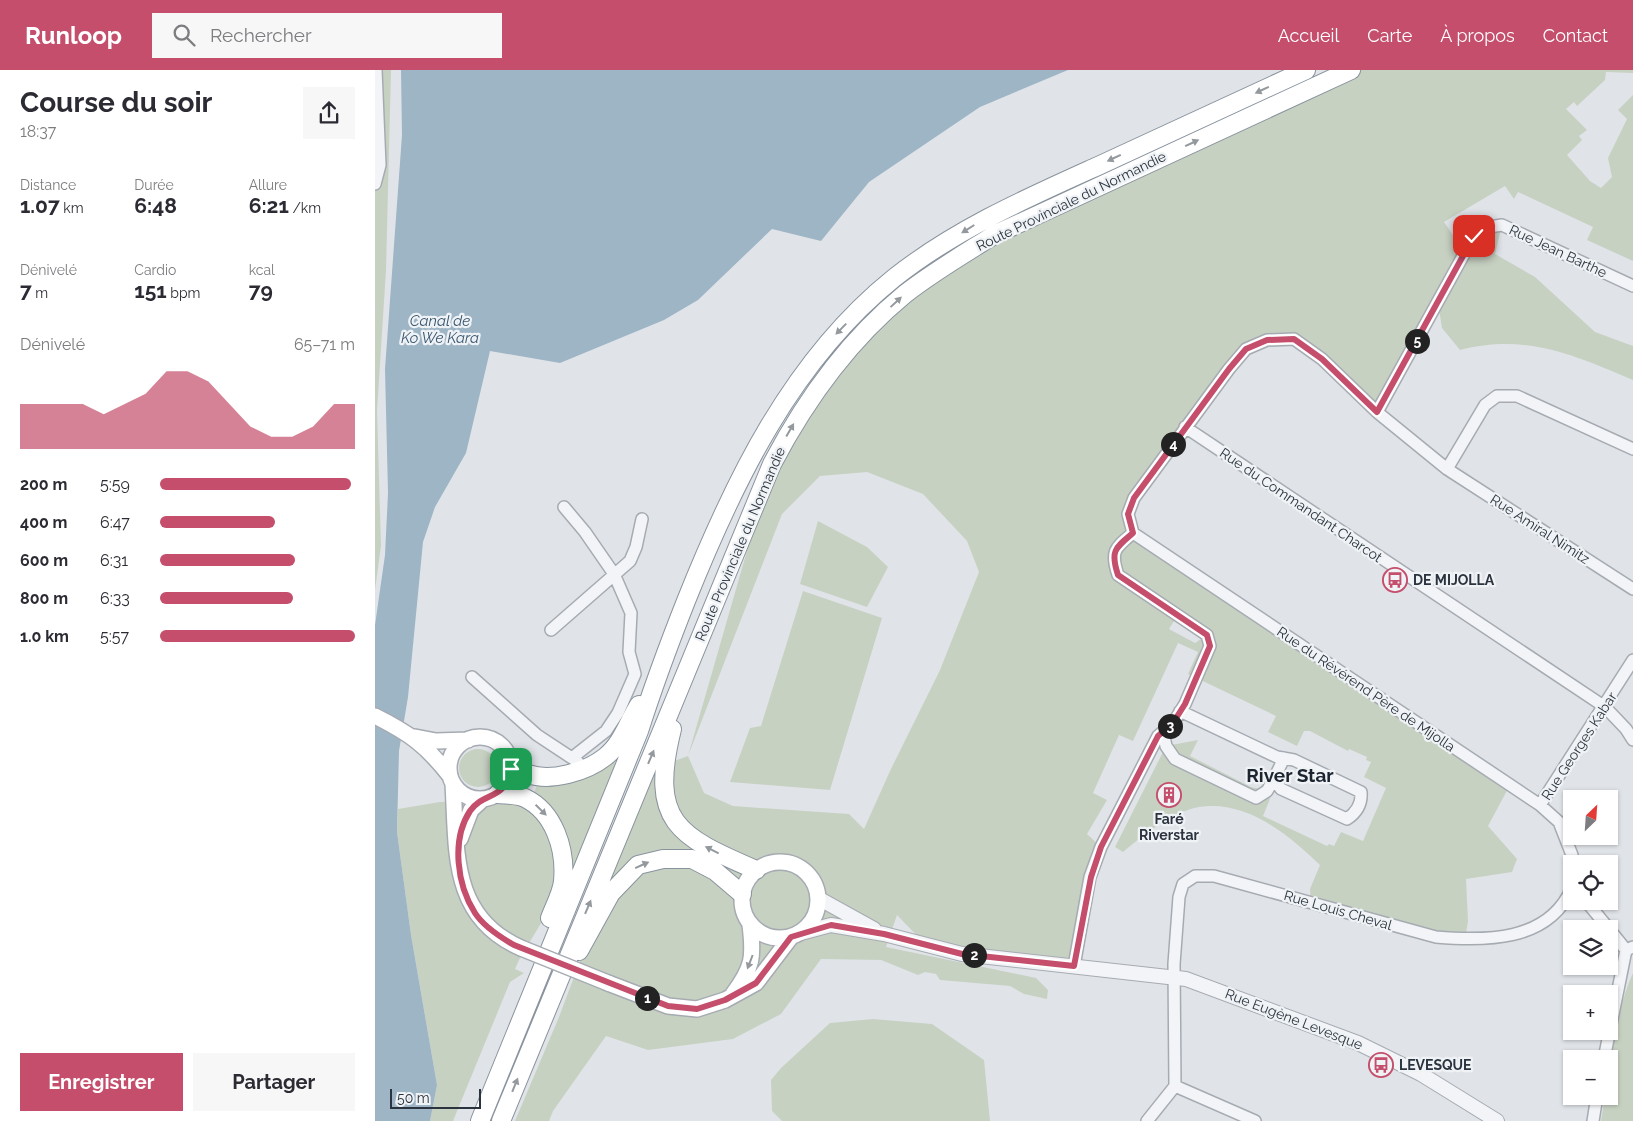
<!DOCTYPE html>
<html lang="fr">
<meta charset="utf-8">
<style>
:root{--surface:#fff;--page:#f7f7f7;--text:#2b2b33;--muted:#7c7c81;--accent:#c44e6b}
body{margin:0;font-family:Raleway,sans-serif;background:var(--page);color:var(--text);height:100vh;display:flex;flex-direction:column;font-size:19px;white-space:nowrap}
*{box-sizing:border-box;margin:0}
p{font-size:16px;color:var(--muted)}
.icon{flex:none;width:28px;height:28px;fill:none;stroke:currentColor;stroke-width:2;stroke-linecap:round;stroke-linejoin:round}
.map{position:relative;flex:1;overflow:hidden}
.sheet{display:flex;flex-direction:column;background:var(--surface);width:375px}
.sheet>*{flex:none}
.needle{width:32px;rotate:25deg}
.tools{position:absolute;left:1188px;top:720px;display:grid;gap:10px}
.tools a{display:grid;place-items:center;width:55px;height:55px;border-radius:0px;background:var(--surface);box-shadow:0 1px 4px #0004;font-size:25px}
.scale{position:absolute;left:15px;bottom:12px;width:91px;box-sizing:border-box;padding-left:5px;border:2px solid #2a333e;border-top:0;font-size:14px;line-height:18px;white-space:nowrap;color:#2a333e;-webkit-text-stroke:4px #f0f3f6;paint-order:stroke}
.pin{position:absolute;display:grid;place-items:center;width:42px;height:42px;color:#fff;margin:-21px;border-radius:10px;box-shadow:0 2px 8px #0006}
.km{position:absolute;width:25px;height:25px;margin:-12px;border-radius:50%;background:#222;color:#fff;font-size:14px;line-height:25px;text-align:center}
.round{display:grid;place-items:center;flex:none;width:52px;height:52px;border-radius:0px;background:var(--page)}
.headline{display:flex;align-items:center;justify-content:space-between;height:85px;padding:0 20px}
h1{font-size:28px;font-weight:700;line-height:38px}
.metrics{display:grid;grid-template-columns:repeat(3,1fr);gap:8px;height:85px;padding:5px 20px}
.metrics div{display:grid;align-content:center}
.metrics b{font-size:21px;font-weight:700}
.metrics small{font-size:14px;font-weight:400}
.metrics p{font-size:14px}
.chart{height:140px;padding:10px 20px}
.chart p{display:flex;justify-content:space-between}
.chart svg{width:100%;height:90px;margin-top:5px;fill:var(--accent);opacity:.7}
.button{display:flex;gap:10px;margin-top:auto;padding:10px 20px}
.button a{flex:1;height:58px;border-radius:0px;background:var(--accent);color:#fff;font-size:20px;font-weight:700;line-height:58px;text-align:center}
.button a+a{background:var(--page);color:var(--text)}
ul{padding:0 20px;list-style:none;font-size:16px}
li{display:grid;grid-template-columns:80px 60px 1fr;align-items:center;height:38px}
li i{height:12px;border-radius:6px;background:var(--accent)}
header{display:flex;align-items:center;gap:30px;box-sizing:border-box;height:70px;padding:0 25px;background:var(--accent);color:#fff}
header strong{font-size:24px}
nav{display:flex;gap:28px;margin-inline-start:auto;font-size:18px}
.search{width:350px;height:45px;background:var(--page);display:flex;align-items:center;gap:12px;box-sizing:border-box;padding:0 18px;border-radius:0px;color:var(--muted);font-size:19px}
main{display:flex;flex:1;min-height:0}
.map>svg:first-child{display:block}
.green{fill:#c7d1c2;fill-rule:evenodd}
.water{fill:#9eb5c6}
.lines{fill:none;stroke-linecap:round;stroke-linejoin:round}
.minor-casing{stroke:#a6abb2;stroke-width:14}
.tertiary-casing{stroke:#a6abb2;stroke-width:16}
.secondary-casing{stroke:#a6abb2;stroke-width:18}
.trunk-casing{stroke:#89939e;stroke-width:20}
.minor{stroke:#f3f4f7;stroke-width:11}
.tertiary{stroke:#f3f4f7;stroke-width:14}
.secondary{stroke:#fff;stroke-width:15}
.trunk{stroke:#fff;stroke-width:18}
.secondary-bridge-casing{stroke:#a6abb2;stroke-width:18;stroke-linecap:butt}
.secondary-bridge{stroke:#fff;stroke-width:15}
.oneway{fill:#94999e}
.route-casing{stroke:#fff;stroke-width:10}
.route{stroke:#c44e6b;stroke-width:6}
.labels{text-anchor:middle;stroke-width:4.5;stroke-linejoin:round;paint-order:stroke}
.street-label{font-size:14px;fill:#2a333e;stroke:#f0f3f6}
.poi-label{font-size:14px;font-weight:bold;fill:#2a333e;stroke:#f0f3f6;text-anchor:start}
.water-label{font-size:15px;font-style:italic;fill:#37556f;stroke:#f0f3f6}
.district-label{font-size:19px;font-weight:bold;fill:#1c242f;stroke:#f0f3f6}
</style>
<header>
<strong>Runloop</strong>
<div class="search"><svg class="icon" aria-label="search" viewBox="0 0 24 24"><circle cx="10" cy="10" r="6"/><path d="M15 15l6 6"/></svg>Rechercher</div>
<nav><a>Accueil</a><a>Carte</a><a>À propos</a><a>Contact</a></nav>
</header>
<main>
<section class="sheet">
<div class="headline"><div><h1>Course du soir</h1><p>18:37</p></div><a class="round"><svg class="icon" aria-label="share" viewBox="0 0 24 24"><path d="M12 15V3M7 8l5-5 5 5M5 13v7h14v-7"/></svg></a></div>
<div class="metrics">
<div><p>Distance</p><b>1.07<small> km</small></b></div>
<div><p>Durée</p><b>6:48</b></div>
<div><p>Allure</p><b>6:21<small> /km</small></b></div>
</div>
<div class="metrics">
<div><p>Dénivelé</p><b>7<small> m</small></b></div>
<div><p>Cardio</p><b>151<small> bpm</small></b></div>
<div><p>kcal</p><b>79</b></div>
</div>
<div class="chart"><p><span>Dénivelé</span>65–71 m</p>
<svg viewBox="0 0 160 44" preserveAspectRatio="none"><path d="M0 44V22L10 22L20 22L30 22L40 27L50 22L60 17L70 6L80 6L90 11L100 22L110 33L120 38L130 38L140 33L150 22L160 22V44z"/></svg>
</div>
<ul>
<li><b>200 m</b>5:59<i style="width:98%"></i></li>
<li><b>400 m</b>6:47<i style="width:59%"></i></li>
<li><b>600 m</b>6:31<i style="width:69%"></i></li>
<li><b>800 m</b>6:33<i style="width:68%"></i></li>
<li><b>1.0 km</b>5:57<i style="width:100%"></i></li>
</ul>
<div class="button"><a>Enregistrer</a><a>Partager</a></div>
</section>
<div class="map">
<svg width="1258" height="1051" viewBox="0 0 1258 1051">
<rect width="100%" height="100%" fill="#e0e4e8"/>
<path class="green" d="M 0,0 L 16,0 L 11,200 L 2,341 L 6,476 L 0,520 Z
M 976,0 L 1258,0 L 1258,3 L 1231,2 L 1230,10 L 1202,36 L 1199,32 L 1191,39 L 1212,60 L 1204,66 L 1207,70 L 1192,85 L 1215,111 L 1226,118 L 1237,107 L 1233,88 L 1252,49 L 1243,40 L 1258,25 L 1258,191 L 1212,170 L 1218,157 L 1143,122 L 1139,129 L 1130,116 L 1069,152 L 1090,183 L 1099,166 L 1127,155 L 1120,184 L 1160,207 L 1220,262 L 1258,276 L 1258,310 C 1199,285 1151,263 1085,280 L 1067,258 L 1063,233 L 1002,342 L 919,269 L 871,279 L 759,428 L 758,463 L 1135,715 L 1113,756 L 1142,789 L 1137,802 L 1091,809 L 1093,851 L 1090,870 L 936,833 L 935,819 L 945,795 C 913,764 872,730 824,737 C 799,741 767,766 748,782 L 740,777 L 791,676 L 823,670 L 815,686 L 876,717 L 885,719 L 892,703 L 892,721 L 895,729 L 888,746 L 952,776 L 954,774 L 959,776 L 966,762 L 988,771 L 1011,718 L 989,707 L 996,692 L 991,690 L 992,687 L 974,679 L 973,681 L 935,661 L 929,661 L 922,676 L 893,662 L 901,646 L 813,604 L 823,582 L 803,573 L 758,671 L 744,665 L 718,723 L 732,730 L 712,764 L 726,777 L 700,890 L 551,875 L 522,845 L 511,877 L 661,908 L 673,920 L 672,929 L 649,924 L 635,916 L 565,910 L 561,904 L 550,902 L 543,905 L 506,890 L 446,889 L 406,944 L 358,969 L 273,980 L 231,966 L 178,1041 L 174,1051 L 140,1051 L 184,947 L 277,699 L 313,686 L 397,394 L 464,292 L 564,199 ZM 492,402 L 548,424 L 592,471 L 604,502 L 565,600 L 515,701 L 489,759 L 474,744 L 358,736 L 329,723 L 313,686 L 407,444 L 445,406 ZM 802,546 L 832,565 L 820,573 L 794,559 Z
M 443,451 L 492,477 L 513,497 L 492,537 L 425,514 Z
M 428,521 L 507,548 L 455,720 L 355,712 L 375,658 L 386,656 Z
M 252,670 L 202,793 L 144,890 L 140,899 L 149,903 L 135,912 L 78,1051 L 55,1051 L 62,1015 L 36,865 L 22,762 L 23,739 L 65,732 L 157,727 L 163,713 Z
M84 698a19 19 0 1 1 38 0a19 19 0 1 1-38 0Z
M 1258,903 L 1258,1051 L 1226,1051 L 1230,1026 L 1234,1026 C 1234,991 1243,935 1258,903 Z
M 498,949 L 557,954 L 609,990 L 615,1051 L 407,1051 L 397,1041 L 396,1010 L 406,998 L 455,953 Z"/>
<path class="water" d="M 26,0 L 693,0 L 605,37 L 494,112 L 446,171 L 397,159 L 323,230 L 289,250 L 185,293 L 115,281 L 91,383 L 60,437 L 48,472 L 33,627 L 24,681 L 22,762 L 36,865 L 62,1015 L 55,1051 L 0,1051 L 0,555 L 10,485 L 13,423 L 10,299 L 27,65 Z"/>
<g class="lines">
<defs>
<path id="minor" d="M 0,114 L 5,95 L 1,0
M 1002,342 L 1099,166 L 1114,157 L 1127,155 L 1258,216
M 810,357 L 1230,637 L 1251,659 L 1258,670
M 1072,399 L 1258,519
M 189,437 L 210,462 L 239,504 L 256,543 L 254,582 L 260,604 L 243,643 L 231,661 L 198,687
M 176,560 L 255,491 L 261,477 L 267,449
M 97,607 L 162,665 L 203,692
M 805,641 L 902,687 L 919,690 L 986,722 C 987,734 981,743 972,749 L 906,719 L 899,709 L 909,688
M 788,662 L 791,676 L 800,689 L 881,728 L 892,721 L 899,709
M 1165,735 L 1258,590
M 1197,794 L 1197,785 L 1184,752 L 1165,735 L 758,463 L 753,444 L 759,428 L 854,299 L 871,279 L 892,270 L 919,269 L 947,289 L 1002,342 L 1072,399 L 1110,335 L 1122,326 L 1142,326 L 1258,379
M 1211,831 L 1234,859
M 1234,859 L 1251,880
M 699,896 L 715,807 L 726,777 L 783,666 L 798,653 L 810,634 L 835,576 L 832,565 L 743,505 C 735,481 740,478 758,463
M 1229,989 L 1251,880 L 1258,877
M 800,1016 L 880,1051
M 772,1051 L 800,1016 L 799,894 L 804,827 L 808,814 L 820,806 L 839,806 L 1061,867 C 1110,871 1172,872 1196,820
M 1218,1051 L 1222,1026"/>
<path id="tertiary" d="M 443,828 L 499,859
M 426,863 L 456,855 L 509,864 L 587,884 L 811,909 L 983,973 L 1046,1004 L 1122,1051"/>
<path id="secondary" d="M 0,646 C 34,663 51,675 75,706
M 40,667 L 61,671 L 93,670
M74 698a31 31 0 1 1 62 0a31 31 0 1 1-62 0Z
M 78,714 C 82,781 75,847 146,878
M 85,769 L 96,740 L 108,729
M367 830a38 38 0 1 1 76 0a38 38 0 1 1-76 0Z
M 233,913 L 293,936 L 322,939 L 350,930 L 381,913 L 416,867
M 358,924 C 378,897 379,887 375,855"/>
<path id="trunk" d="M 297,659 C 274,752 302,766 381,800
M 135,690 C 140,694 147,701 153,704 C 176,712 211,702 230,687 C 247,674 253,652 264,635
M 123,724 C 131,725 142,724 150,728 C 179,742 191,779 188,811 C 187,823 179,837 175,848
M 204,881 L 236,823 L 263,795 L 288,789 L 317,789 L 340,801 L 367,824
M 105,1051 L 264,661 C 278,617 294,574 311,531 C 359,411 417,290 519,208 C 581,159 652,128 723,96 C 793,64 862,32 931,0
M 126,1051 L 397,394 C 430,331 474,270 530,224 C 558,202 589,184 619,165 L 976,0"/>
</defs>
<use href="#minor" class="minor-casing"/>
<use href="#tertiary" class="tertiary-casing"/>
<use href="#secondary" class="secondary-casing"/>
<use href="#trunk" class="trunk-casing"/>
<use href="#minor" class="minor"/>
<use href="#tertiary" class="tertiary"/>
<use href="#secondary" class="secondary"/>
<use href="#trunk" class="trunk"/>
<defs>
<path id="secondary-bridge" d="M 146,878 L 233,913"/>
</defs>
<use href="#secondary-bridge" class="secondary-bridge-casing"/>
<use href="#secondary-bridge" class="secondary-bridge"/>
</g>
<defs><path id="oneway-solid" d="M-6-.8H1V-3.2L6.5 0L1 3.2V.8H-6Z" transform="scale(1.25)"/></defs>
<g class="oneway">
<use href="#oneway-solid" transform="translate(887 20) rotate(155)"/>
<use href="#oneway-solid" transform="translate(817 73) rotate(-25)"/>
<use href="#oneway-solid" transform="translate(739 88) rotate(155)"/>
<use href="#oneway-solid" transform="translate(593 159) rotate(148)"/>
<use href="#oneway-solid" transform="translate(521 232) rotate(-43)"/>
<use href="#oneway-solid" transform="translate(466 259) rotate(134)"/>
<use href="#oneway-solid" transform="translate(415 360) rotate(-60)"/>
<use href="#oneway-solid" transform="translate(276 687) rotate(-67)"/>
<use href="#oneway-solid" transform="translate(166 740) rotate(44)"/>
<use href="#oneway-solid" transform="translate(337 780) rotate(-153)"/>
<use href="#oneway-solid" transform="translate(267 795) rotate(-24)"/>
<use href="#oneway-solid" transform="translate(213 837) rotate(-67)"/>
<use href="#oneway-solid" transform="translate(375 892) rotate(111)"/>
<use href="#oneway-solid" transform="translate(140 1015) rotate(-68)"/>
</g>
<g class="lines">
<defs>
<path id="route" d="M 136,699 C 130,731 109,721 95,741 C 76,770 82,815 100,843 C 109,857 125,867 139,875 L 293,936 L 322,939 L 350,930 L 381,913 L 416,867 L 456,855 L 509,864 L 587,884 L 699,896 L 716,807 L 726,777 L 783,666 L 798,653 L 810,634 L 835,576 L 832,565 L 743,505 C 735,481 740,478 758,463 L 753,444 L 759,428 L 854,299 L 871,279 L 892,270 L 919,269 L 947,289 L 1002,342 L 1099,166"/>
</defs>
<use href="#route" class="route-casing"/>
<use href="#route" class="route"/>
</g>
<defs>
<symbol id="bus-ring" viewBox="-11 -11 22 22"><circle r="9.5" fill="#f0f3f6" stroke="#c44e6b" stroke-width="1.5"/><path d="M-5-6H5V4H4V6H2V4H-2V6H-4V4H-5ZM-3.5-4V0h7V-4ZM-3.5 1.2v1.5H-2V1.2ZM2 1.2v1.5H3.5V1.2Z" fill="#c44e6b"/></symbol>
<symbol id="building-ring" viewBox="-11 -11 22 22"><circle r="9.5" fill="#f0f3f6" stroke="#c44e6b" stroke-width="1.5"/><path d="M-4-6H4V6H1V3H-1V6H-4ZM-2.5-4.3h1.7v1.8h-1.7ZM.8-4.3h1.7v1.8H.8ZM-2.5-1h1.7V.8h-1.7ZM.8-1h1.7V.8H.8Z" fill="#c44e6b"/></symbol>
</defs>
<g fill-rule="evenodd">
<use href="#bus-ring" x="1006" y="496" width="28" height="28"/>
<use href="#building-ring" x="780" y="711" width="28" height="28"/>
<use href="#bus-ring" x="992" y="981" width="28" height="28"/>
</g>
<g class="labels">
<g class="street-label">
<text transform="translate(696 131) rotate(-26)" y="5">Route Provinciale du Normandie</text>
<text transform="translate(1183 181) rotate(25)" y="5">Rue Jean Barthe</text>
<text transform="translate(926 435) rotate(34)" y="5">Rue du Commandant Charcot</text>
<text transform="translate(1165 459) rotate(33)" y="5">Rue Amiral Nimitz</text>
<text transform="translate(365 474) rotate(-67)" y="5">Route Provinciale du Normandie</text>
<text transform="translate(991 619) rotate(34)" y="5">Rue du Révérend Père de Mijolla</text>
<text transform="translate(1204 676) rotate(-57)" y="5">Rue Georges Kabar</text>
<text transform="translate(963 840) rotate(16)" y="5">Rue Louis Cheval</text>
<text transform="translate(919 949) rotate(21)" y="5">Rue Eugène Levesque</text>
</g>
<g class="poi-label">
<text x="1038" y="515">DE MIJOLLA</text>
<text x="794" y="754" text-anchor="middle">Faré<tspan x="794" dy="16">Riverstar</tspan></text>
<text x="1024" y="1000">LEVESQUE</text>
</g>
<g class="water-label">
<text x="65" y="256">Canal de<tspan x="65" dy="17">Ko We Kara</tspan></text>
</g>
<g class="district-label">
<text x="915" y="712">River Star</text>
</g>
</g>
</svg>
<div class="tools">
<a><svg class="needle" viewBox="-14 -14 28 28"><path d="M0-13l5 13h-10z" fill="#e53935"/><path d="M0 13l5-13h-10z" fill="#7c7c81"/></svg></a>
<a><svg class="icon" aria-label="locate" viewBox="0 0 24 24"><circle cx="12" cy="12" r="6"/><path d="M12 2v4M12 18v4M2 12h4M18 12h4"/></svg></a>
<a><svg class="icon" aria-label="layers" viewBox="0 0 24 24"><path d="M12 4l9 5-9 5-9-5zM3 14l9 5 9-5"/></svg></a>
<a>+</a>
<a>−</a>
</div>
<div class="scale">50 m</div>
<div class="pin" style="left:136px;top:699px;background:#1e9e55"><svg class="icon" aria-label="arrive" viewBox="0 0 24 24"><path d="M6 21V4h12l-3 4 3 4H6"/></svg></div>
<div class="pin" style="left:1099px;top:166px;background:#d93025"><svg class="icon" aria-label="check" viewBox="0 0 24 24"><path d="M5 12l5 5 9-10"/></svg></div>
<b class="km" style="left:272px;top:928px">1</b>
<b class="km" style="left:599px;top:885px">2</b>
<b class="km" style="left:795px;top:656px">3</b>
<b class="km" style="left:798px;top:374px">4</b>
<b class="km" style="left:1042px;top:271px">5</b>
</div>
</main>
